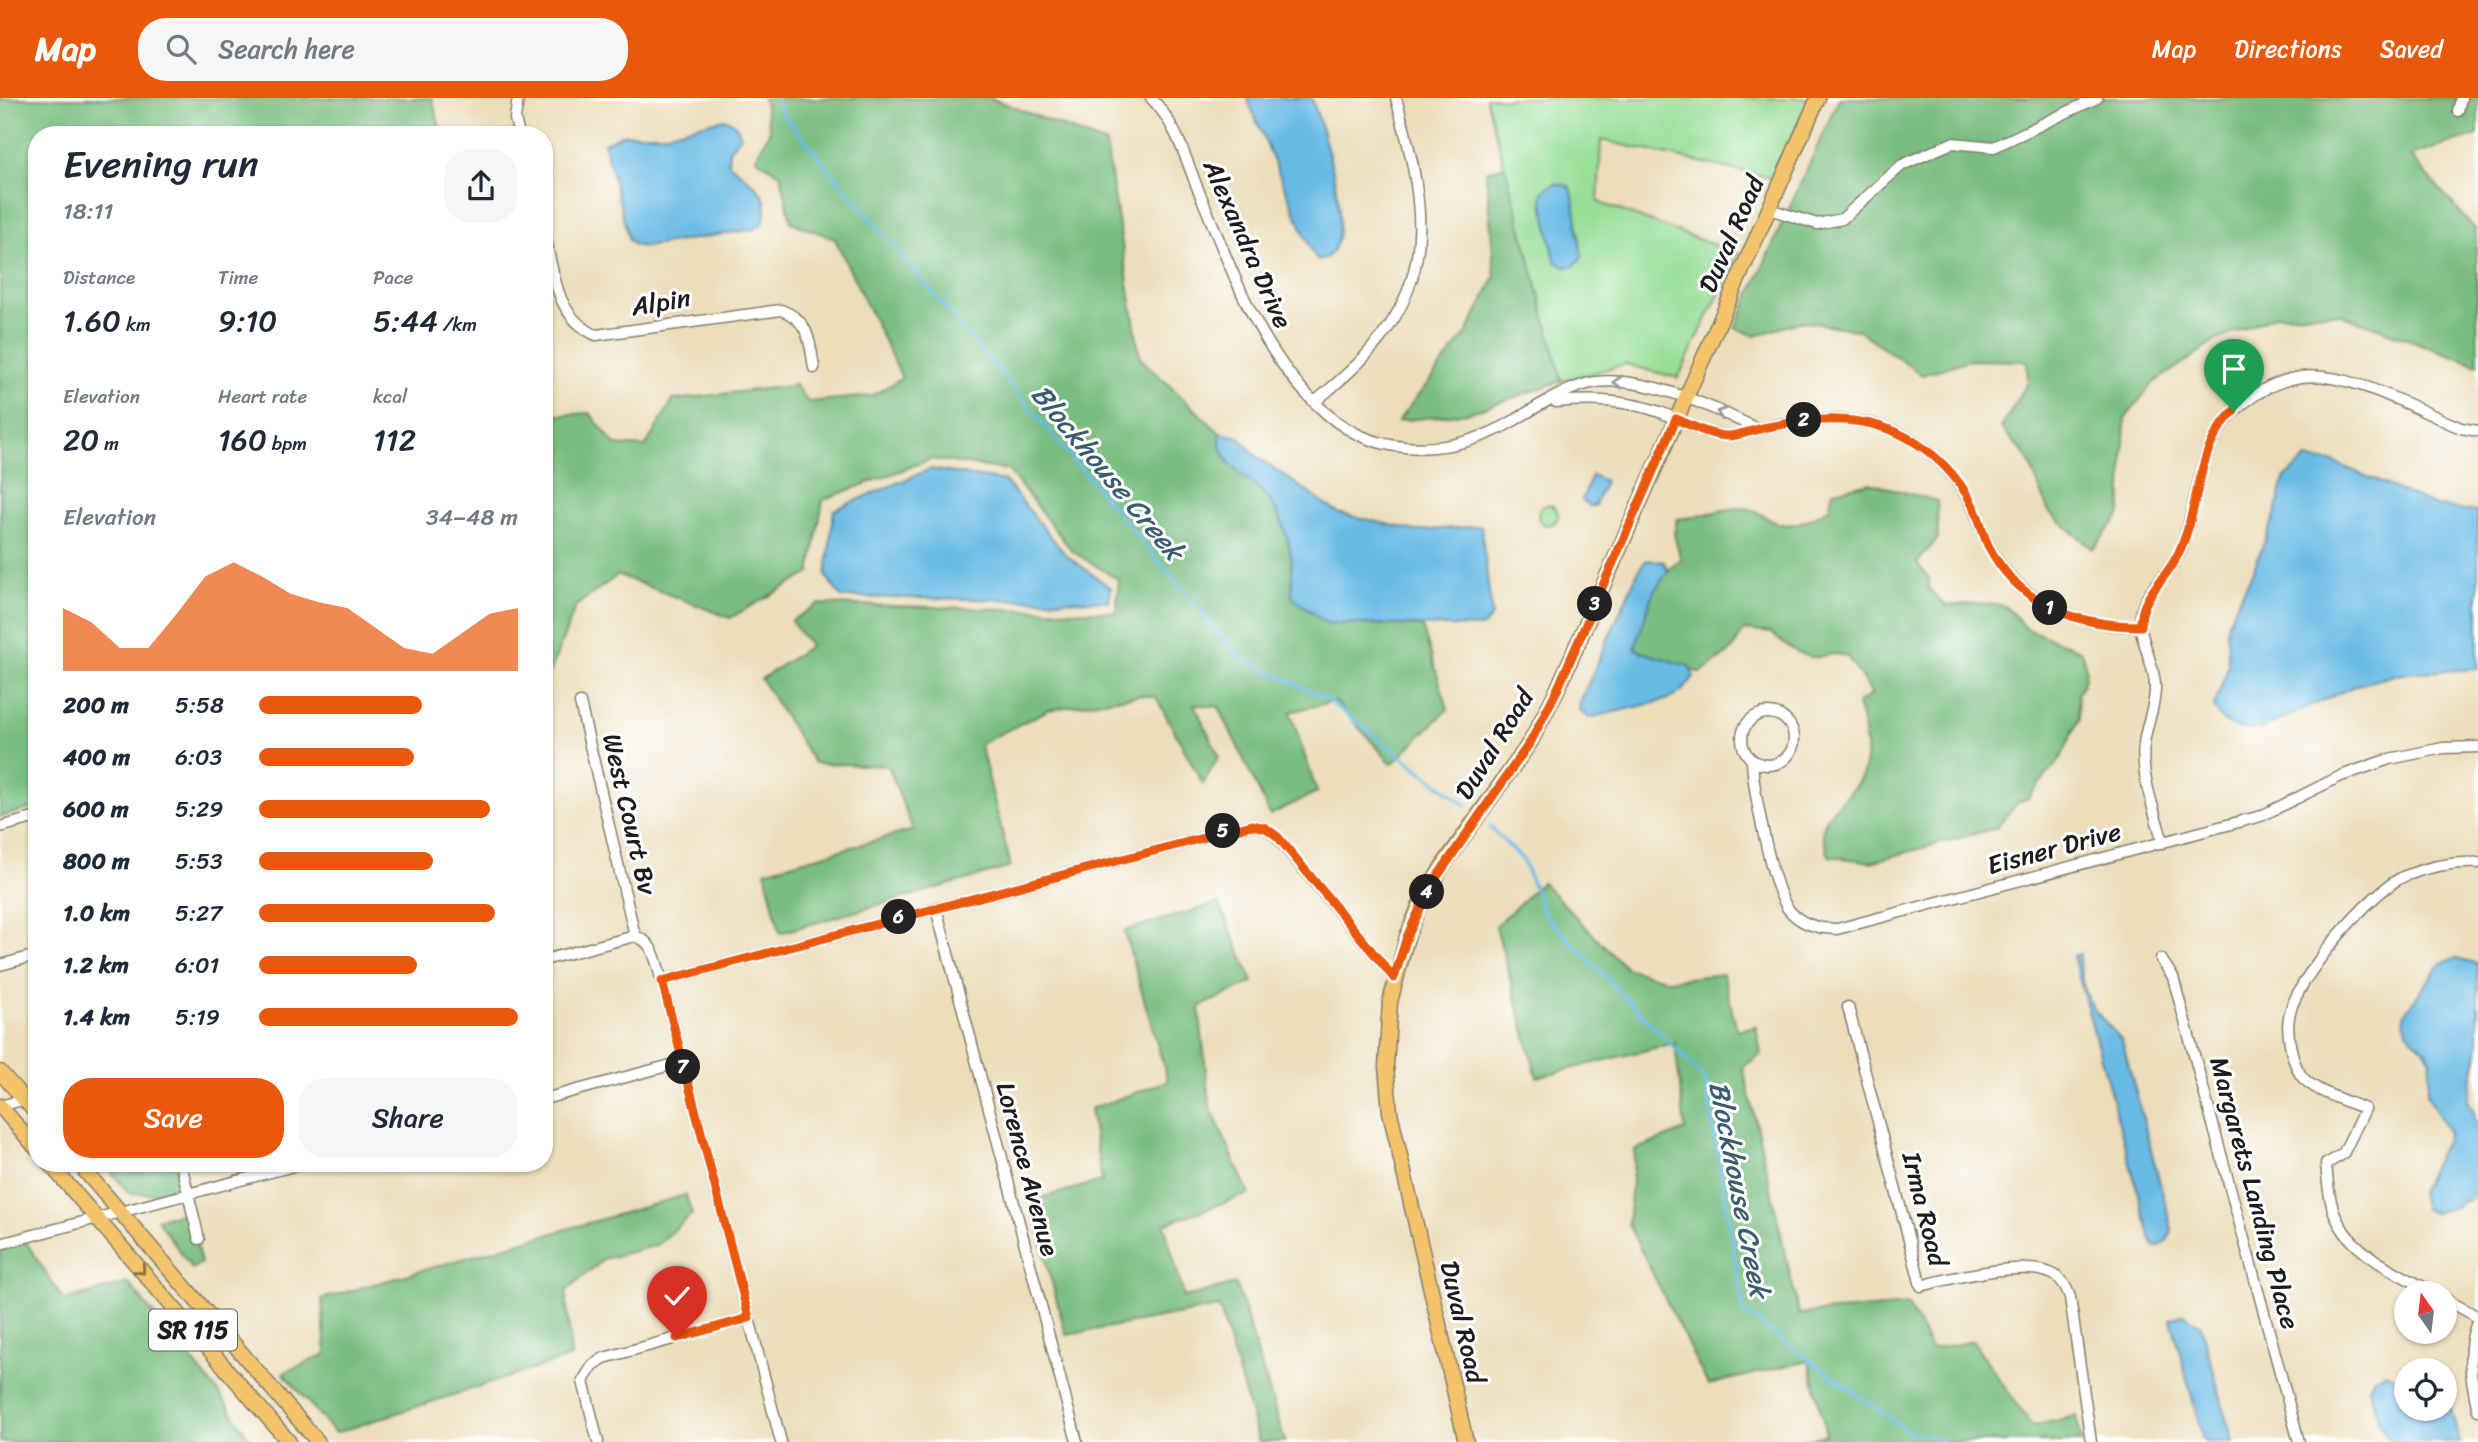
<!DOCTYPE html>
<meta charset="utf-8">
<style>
:root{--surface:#fff;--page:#f6f6f7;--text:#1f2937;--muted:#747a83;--accent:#ea580c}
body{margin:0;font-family:Sriracha,sans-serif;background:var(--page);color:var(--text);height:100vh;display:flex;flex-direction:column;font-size:26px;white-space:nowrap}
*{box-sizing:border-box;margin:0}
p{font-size:23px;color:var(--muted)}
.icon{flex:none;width:38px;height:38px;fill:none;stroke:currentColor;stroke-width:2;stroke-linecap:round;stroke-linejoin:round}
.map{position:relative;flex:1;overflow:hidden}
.panel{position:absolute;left:28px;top:28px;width:525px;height:1046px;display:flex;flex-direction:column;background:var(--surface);border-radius:28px;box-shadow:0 2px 5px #0004}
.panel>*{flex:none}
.needle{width:46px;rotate:346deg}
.tools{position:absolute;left:2394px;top:1183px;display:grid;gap:14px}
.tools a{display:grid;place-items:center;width:63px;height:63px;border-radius:50%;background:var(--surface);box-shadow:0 2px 5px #0004;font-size:35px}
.pin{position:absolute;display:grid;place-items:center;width:60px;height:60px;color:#fff;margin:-72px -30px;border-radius:50% 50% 50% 0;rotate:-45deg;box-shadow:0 0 7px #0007}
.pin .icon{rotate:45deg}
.km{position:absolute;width:35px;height:35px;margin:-18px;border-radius:50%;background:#222;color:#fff;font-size:19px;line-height:35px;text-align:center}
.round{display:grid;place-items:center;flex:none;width:74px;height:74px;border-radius:28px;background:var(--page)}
.overview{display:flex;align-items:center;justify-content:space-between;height:119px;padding:0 35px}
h1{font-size:38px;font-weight:600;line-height:52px}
.stats{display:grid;grid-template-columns:repeat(3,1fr);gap:10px;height:119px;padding:7px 35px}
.stats div{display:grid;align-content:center}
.stats b{font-size:30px;font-weight:600}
.stats small{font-size:19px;font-weight:400}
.stats p{font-size:19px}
.chart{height:196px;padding:14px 35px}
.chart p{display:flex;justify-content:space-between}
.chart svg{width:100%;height:126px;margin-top:7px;fill:var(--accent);opacity:.7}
.primary-button{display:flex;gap:14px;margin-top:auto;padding:14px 35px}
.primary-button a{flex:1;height:80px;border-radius:28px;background:var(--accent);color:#fff;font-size:28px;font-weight:600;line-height:80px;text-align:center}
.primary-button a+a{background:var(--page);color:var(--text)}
ul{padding:0 35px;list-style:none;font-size:23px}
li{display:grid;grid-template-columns:112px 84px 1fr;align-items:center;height:52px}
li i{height:18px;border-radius:9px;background:var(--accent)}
header{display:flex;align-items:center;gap:42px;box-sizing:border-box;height:98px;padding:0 35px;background:var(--accent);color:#fff}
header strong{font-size:33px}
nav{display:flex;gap:38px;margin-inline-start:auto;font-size:24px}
.search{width:490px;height:63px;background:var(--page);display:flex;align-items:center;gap:18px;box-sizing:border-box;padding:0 24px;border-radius:28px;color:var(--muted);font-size:26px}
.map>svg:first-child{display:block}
.green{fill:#97de97;stroke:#5a7d5a;stroke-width:2}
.forest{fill:#79bd80;stroke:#4a6c4e;stroke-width:2}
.water{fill:#69bbe5;stroke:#426c80;stroke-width:2}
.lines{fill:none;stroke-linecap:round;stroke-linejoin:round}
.stream{stroke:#69bbe5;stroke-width:3.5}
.minor-casing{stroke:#847d6c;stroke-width:13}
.major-casing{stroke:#847d6c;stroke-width:17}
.minor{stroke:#fff;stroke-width:10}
.major{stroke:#f2c36a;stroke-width:14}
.oneway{stroke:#999}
.oneway2{stroke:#877043}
.route-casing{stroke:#fff;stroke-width:14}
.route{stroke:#ea580c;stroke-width:9}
.labels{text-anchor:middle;stroke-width:6;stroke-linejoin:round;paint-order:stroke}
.shield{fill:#fff;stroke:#606060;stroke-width:2}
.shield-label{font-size:24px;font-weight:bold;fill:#1c1c1c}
.street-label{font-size:26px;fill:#1c1c1c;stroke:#fff}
.water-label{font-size:28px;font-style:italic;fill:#3b5c6c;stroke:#fff}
</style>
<header>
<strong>Map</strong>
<div class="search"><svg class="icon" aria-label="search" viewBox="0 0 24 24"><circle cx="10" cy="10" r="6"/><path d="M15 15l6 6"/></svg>Search here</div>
<nav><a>Map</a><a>Directions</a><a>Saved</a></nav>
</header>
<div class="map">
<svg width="2478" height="1344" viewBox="0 0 2478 1344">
<rect width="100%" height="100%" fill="#fff"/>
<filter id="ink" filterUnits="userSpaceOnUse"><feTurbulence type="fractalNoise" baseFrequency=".0143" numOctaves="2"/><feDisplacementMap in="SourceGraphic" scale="14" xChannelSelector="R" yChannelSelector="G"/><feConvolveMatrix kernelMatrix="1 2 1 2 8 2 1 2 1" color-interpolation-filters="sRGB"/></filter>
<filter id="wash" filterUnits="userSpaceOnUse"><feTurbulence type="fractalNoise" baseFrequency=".00686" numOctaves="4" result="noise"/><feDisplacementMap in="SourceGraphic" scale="28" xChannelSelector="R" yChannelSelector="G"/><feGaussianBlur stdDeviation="1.57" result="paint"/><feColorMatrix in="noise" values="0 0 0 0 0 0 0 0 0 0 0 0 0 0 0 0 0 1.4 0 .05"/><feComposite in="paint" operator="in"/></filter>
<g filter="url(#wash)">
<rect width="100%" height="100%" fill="#ecdebb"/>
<path class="green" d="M 1486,0 L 1810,0 L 1772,80 L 1601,42 L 1598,104 L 1738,156 L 1678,280 L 1625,266 L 1562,283 Z
M1538 417a10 10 0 1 1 20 0a10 10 0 1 1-20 0Z"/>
<path class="forest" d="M 0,0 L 432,0 L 442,37 L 37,37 L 37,709 L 0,719 Z
M 763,0 L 991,0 L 1106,46 L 1140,260 L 1220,335 C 1218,375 1260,380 1275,410 C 1292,442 1293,464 1293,499 L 1326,525 L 1422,528 L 1448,611 L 1392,666 L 1335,603 L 1290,614 L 1317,694 L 1270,717 L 1219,609 L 1194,606 L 1219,658 L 1203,686 L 1156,599 L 1140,597 L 1048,612 L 980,646 L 1011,769 L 780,835 L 765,773 L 913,732 L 888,668 L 814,665 L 761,581 L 810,548 L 791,523 L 819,506 L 1116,514 L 1119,482 L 1072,453 L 1008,372 L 931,361 L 823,402 L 810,475 L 730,520 L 618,477 L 576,508 L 550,574 L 544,576 L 544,318 L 590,315 L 615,347 L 645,349 L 673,302 L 795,287 L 808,304 L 871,298 L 902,280 L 835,141 L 791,124 L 781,77 L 756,60 L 770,32 Z
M 1839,0 L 2478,0 L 2478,37 L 2410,58 L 2476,132 L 2478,267 L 2337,215 L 2276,217 L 2217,242 L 2152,286 L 2125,321 L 2121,416 L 2093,451 L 2049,414 L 2027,359 L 2001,330 L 2028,284 L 2027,263 L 1969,262 L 1922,277 L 1858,232 L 1802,223 L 1756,238 L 1735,230 Z
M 1505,68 L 1562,283 L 1468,315 L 1398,323 L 1466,236 L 1495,179 L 1486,74 Z
M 1870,385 L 1937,403 L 1938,440 L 1917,465 L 1929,480 L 1929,491 L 1946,508 L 1979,505 L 2005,508 L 2027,531 L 2080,552 C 2088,567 2088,581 2078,595 L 2079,621 L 2061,660 L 2027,701 L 2018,704 L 1996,730 L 1871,764 L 1829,758 C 1827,751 1822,739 1823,731 C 1827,710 1852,698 1861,679 C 1873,654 1862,630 1858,605 L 1872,596 L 1847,558 C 1830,553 1825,560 1812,559 C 1798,557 1781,545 1772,535 L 1744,532 L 1732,552 L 1700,575 L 1641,554 L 1635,549 C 1640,521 1656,474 1681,462 L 1674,436 L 1677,421 C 1699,420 1721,410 1742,410 C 1758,410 1765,421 1777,425 C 1795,431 1813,419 1829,411 L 1833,393 Z
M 1542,784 L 1626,870 L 1668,882 L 1723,876 L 1737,932 L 1756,928 L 1761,956 L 1743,969 L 1799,1216 L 1908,1207 L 1931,1251 L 1973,1243 L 2032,1328 L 2076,1318 L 2082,1344 L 1797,1344 L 1826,1336 L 1809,1262 L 1708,1287 L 1628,1126 L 1635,1052 L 1685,1032 L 1675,945 L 1537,979 L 1496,828 Z
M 1219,805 L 1253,884 L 1199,909 L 1210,1008 L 1249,1096 L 1164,1126 L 1184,1199 L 1236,1186 L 1285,1344 L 1259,1344 L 1219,1209 L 1066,1237 L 1030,1103 L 1102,1083 L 1090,1011 L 1168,983 L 1124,833 Z
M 104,1066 L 175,1066 L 181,1087 L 161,1096 L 129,1095 Z
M 686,1097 L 692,1116 L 657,1147 L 604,1161 L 566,1193 L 571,1259 L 335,1335 L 283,1275 L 326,1256 L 322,1201 Z
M 188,1114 L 201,1165 L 192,1171 L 157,1121 Z
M 26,1144 L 64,1203 L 128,1185 L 222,1299 L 252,1344 L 0,1344 L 0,1151 Z"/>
<path class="water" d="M 1247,0 L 1312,0 C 1321,30 1365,153 1318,163 L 1311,152 Z
M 724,21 C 734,23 738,29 741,38 L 729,52 L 728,65 C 746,81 779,97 761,127 L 754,131 L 645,149 L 634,147 L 629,142 L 604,45 L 624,36 L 664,36 Z
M 1555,85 L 1569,88 L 1573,97 L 1582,159 L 1574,168 L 1564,169 L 1555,163 L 1542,100 L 1543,93 Z
M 1220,335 L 1239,339 L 1256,358 L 1338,415 L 1417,433 L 1481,428 L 1492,518 L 1483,529 L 1326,525 L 1292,499 C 1293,464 1292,441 1275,410 C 1260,380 1218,375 1220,335 Z
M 2306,361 L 2333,364 L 2436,408 L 2478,414 L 2478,571 L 2402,575 L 2357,587 L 2260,631 C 2240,633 2222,630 2214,609 L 2228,569 L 2227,526 L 2252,475 L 2276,415 L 2284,381 Z
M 930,371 L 1005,383 L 1066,457 L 1111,490 L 1109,503 L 841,499 L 826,478 L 834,412 Z
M 1592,377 L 1605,383 L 1595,408 L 1589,408 L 1582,402 Z
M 1647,462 L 1664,464 L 1668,473 L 1652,497 L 1635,550 L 1641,554 L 1689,568 L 1694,579 L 1681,594 L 1666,602 L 1589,620 L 1579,612 L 1580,604 L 1640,469 Z
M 2080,856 L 2079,866 L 2084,890 L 2093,911 L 2122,942 L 2172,1131 C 2170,1141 2165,1147 2155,1149 L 2151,1142 L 2073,858 Z
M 2458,860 L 2478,866 L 2478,954 L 2468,1002 L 2474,1015 L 2478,1036 L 2478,1094 L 2472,1097 L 2469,1103 L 2462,1103 L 2458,1108 L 2434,1115 L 2424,1111 L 2420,1094 L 2449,1035 L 2427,996 L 2431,962 C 2423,944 2400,939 2405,915 L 2441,865 Z
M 2184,1216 L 2201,1228 L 2233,1344 L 2204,1344 L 2171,1221 Z
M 2387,1275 L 2406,1286 L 2406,1311 L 2445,1311 L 2445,1298 L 2448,1301 L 2460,1344 L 2391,1344 L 2379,1325 L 2369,1290 L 2374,1280 Z"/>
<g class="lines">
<path class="stream" d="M 776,0 L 781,14 L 1239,559 L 1325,600 L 1467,708
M 1490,729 L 1523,762 L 1544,816 L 1705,981 L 1744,1214 L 1906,1332 L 1945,1344"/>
</g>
</g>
<g filter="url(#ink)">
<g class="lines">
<defs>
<path id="minor" d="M 518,0 L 515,21 L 519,37
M 1151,0 C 1175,24 1185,58 1197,89 C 1232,170 1258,256 1327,316 C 1381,363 1457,357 1515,322 C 1538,308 1569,288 1596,284 C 1645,278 1714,309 1757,331
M 2458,13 L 2461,0
M 1769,111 L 1817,126 L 1842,121 L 1902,67 L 1952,45 L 1994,49 L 2097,0
M 544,134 C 554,174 555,219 596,237 L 781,212 C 809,222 810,243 814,270
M 1315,304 C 1332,289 1351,274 1366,257 C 1442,177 1422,95 1396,0
M 1556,304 C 1593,301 1625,302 1660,314 C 1681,322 1703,336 1725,338 C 1738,339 1753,332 1766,329 C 1816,319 1870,315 1915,344 C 1942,362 1963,386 1976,416 C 1981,427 1984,439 1990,450 C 2022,508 2078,528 2141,529
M 580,605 L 635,838
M1742 641a26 26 0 1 1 52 0a26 26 0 1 1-52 0Z
M 1752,662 C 1753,691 1772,789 1788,811 C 1800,826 1818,831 1837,831 L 2261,718 L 2341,678 L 2389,661 L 2443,650 L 2478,649
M 0,729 L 37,719
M 2163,745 C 2155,713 2140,678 2144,646 C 2146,626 2156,608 2155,588 C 2155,564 2137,540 2141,516 C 2145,492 2171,475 2180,453 C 2202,399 2193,345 2244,305 C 2260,292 2279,282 2301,279 C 2349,272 2417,312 2461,330 L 2478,333
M 936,810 L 1077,1344
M 635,838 C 655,844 656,865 662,883 L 781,1344
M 2161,861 L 2173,879 L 2299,1344
M 544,862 L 635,838
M 0,867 L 37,857
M 662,883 L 1252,727 L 1266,730 L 1277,739 L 1394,880
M 1848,909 L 1921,1188 C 1950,1180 2022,1163 2050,1175 C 2061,1179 2066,1188 2070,1199 L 2091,1344
M 544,1001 L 682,964
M 0,1008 L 37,998
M 181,1066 L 199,1141
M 0,1146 L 301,1066
M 2435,1195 C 2403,1178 2356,1158 2339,1125 C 2329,1107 2328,1086 2326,1066 L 2343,1056 L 2365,1011 C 2347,1003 2311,993 2300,976 C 2292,962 2286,935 2289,919 C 2294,883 2371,792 2405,778 C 2427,769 2454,764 2478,765
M 2445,1201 L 2478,1219
M 2478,1222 C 2465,1250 2471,1283 2478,1312
M 598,1344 L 583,1283 L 593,1267 L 604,1260 L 749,1220"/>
<path id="major" d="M 0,974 L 37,1016
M 0,1008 L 37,1051
M 50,1066 L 289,1344
M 79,1066 L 318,1344
M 1466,1344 L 1390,1014 L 1386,968 L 1390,904 L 1407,839 L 1419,809 L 1442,769 L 1531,643 L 1558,590 L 1818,0"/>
</defs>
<use href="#minor" class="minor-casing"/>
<use href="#major" class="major-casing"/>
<use href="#minor" class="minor"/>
<use href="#major" class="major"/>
</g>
<defs><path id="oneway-chevron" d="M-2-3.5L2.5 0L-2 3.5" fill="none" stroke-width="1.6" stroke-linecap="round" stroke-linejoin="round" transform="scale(1.75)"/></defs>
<g class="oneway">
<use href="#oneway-chevron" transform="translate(1618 284) rotate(-178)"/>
<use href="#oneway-chevron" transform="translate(1721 315) rotate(-161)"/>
</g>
<use class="oneway2" href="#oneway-chevron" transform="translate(141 1172) rotate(49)"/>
</g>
<g class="lines" filter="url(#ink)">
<defs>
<path id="route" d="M 677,1240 L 749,1220 L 662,883 L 1252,727 L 1266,730 L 1278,739 L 1394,880 L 1407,839 L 1430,789 L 1531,643 L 1558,590 L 1676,321 C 1691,327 1710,338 1727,338 C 1740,338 1755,331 1768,329 C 1818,319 1869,316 1913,343 C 1942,361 1965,387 1978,419 C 1982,429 1984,440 1989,449 C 2020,508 2078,528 2141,528 C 2140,498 2165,483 2177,458 C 2202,410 2193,352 2234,313"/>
</defs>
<use href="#route" class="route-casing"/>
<use href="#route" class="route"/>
</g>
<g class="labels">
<rect class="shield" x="149" y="1211.5" width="88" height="41" rx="5"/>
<g class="shield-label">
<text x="193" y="1240">SR 115</text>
</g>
<g class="street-label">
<text transform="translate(1731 136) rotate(-66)" y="9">Duval Road</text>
<text transform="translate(1248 146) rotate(66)" y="9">Alexandra Drive</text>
<text transform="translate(661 204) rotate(-9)" y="9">Alpin</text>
<text transform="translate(1494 646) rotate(-58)" y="9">Duval Road</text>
<text transform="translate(630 716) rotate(77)" y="9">West Court Bv</text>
<text transform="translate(2054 750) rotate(-15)" y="9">Eisner Drive</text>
<text transform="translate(1028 1071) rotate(75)" y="9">Lorence Avenue</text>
<text transform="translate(2255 1095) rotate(75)" y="9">Margarets Landing Place</text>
<text transform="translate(1925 1111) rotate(76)" y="9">Irma Road</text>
<text transform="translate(1463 1224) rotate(77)" y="9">Duval Road</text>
</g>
<g class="water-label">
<text transform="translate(1108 374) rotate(50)" y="10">Blockhouse Creek</text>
<text transform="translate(1740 1091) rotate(79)" y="10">Blockhouse Creek</text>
</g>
</g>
</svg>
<div class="tools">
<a><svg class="needle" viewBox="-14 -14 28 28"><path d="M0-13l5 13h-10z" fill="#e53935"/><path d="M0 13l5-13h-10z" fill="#747a83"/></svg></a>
<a><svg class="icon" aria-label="locate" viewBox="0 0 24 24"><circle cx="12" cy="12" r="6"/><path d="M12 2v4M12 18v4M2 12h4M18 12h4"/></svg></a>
</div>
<div class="pin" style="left:2234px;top:313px;background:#1e9e55"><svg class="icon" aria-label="arrive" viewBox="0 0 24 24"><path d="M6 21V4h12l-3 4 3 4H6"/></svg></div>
<div class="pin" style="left:677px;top:1240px;background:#d93025"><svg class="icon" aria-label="check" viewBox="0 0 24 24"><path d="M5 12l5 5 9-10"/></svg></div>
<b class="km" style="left:2050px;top:510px">1</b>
<b class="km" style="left:1804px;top:322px">2</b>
<b class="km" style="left:1595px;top:506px">3</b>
<b class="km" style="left:1427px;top:794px">4</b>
<b class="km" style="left:1223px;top:733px">5</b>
<b class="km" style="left:899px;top:819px">6</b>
<b class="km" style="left:683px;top:969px">7</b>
<section class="panel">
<div class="overview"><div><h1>Evening run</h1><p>18:11</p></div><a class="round"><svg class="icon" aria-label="share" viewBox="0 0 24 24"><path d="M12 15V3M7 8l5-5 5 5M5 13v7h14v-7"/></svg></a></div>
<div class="stats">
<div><p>Distance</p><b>1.60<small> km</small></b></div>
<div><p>Time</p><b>9:10</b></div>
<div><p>Pace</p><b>5:44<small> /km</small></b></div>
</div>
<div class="stats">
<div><p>Elevation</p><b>20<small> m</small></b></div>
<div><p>Heart rate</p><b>160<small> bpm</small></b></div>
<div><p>kcal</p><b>112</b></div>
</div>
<div class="chart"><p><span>Elevation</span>34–48 m</p>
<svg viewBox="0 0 160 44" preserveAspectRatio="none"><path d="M0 44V22L10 27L20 36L30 36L40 24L50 11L60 6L70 11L80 17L90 20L100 22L110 29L120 36L130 38L140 31L150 24L160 22V44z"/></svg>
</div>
<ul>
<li><b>200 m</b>5:58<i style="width:63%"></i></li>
<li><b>400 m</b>6:03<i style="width:60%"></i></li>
<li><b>600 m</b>5:29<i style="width:89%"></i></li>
<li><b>800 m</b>5:53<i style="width:67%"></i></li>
<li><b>1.0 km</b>5:27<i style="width:91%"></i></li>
<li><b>1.2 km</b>6:01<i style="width:61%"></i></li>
<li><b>1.4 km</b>5:19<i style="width:100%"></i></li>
</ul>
<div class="primary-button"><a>Save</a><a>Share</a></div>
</section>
</div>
